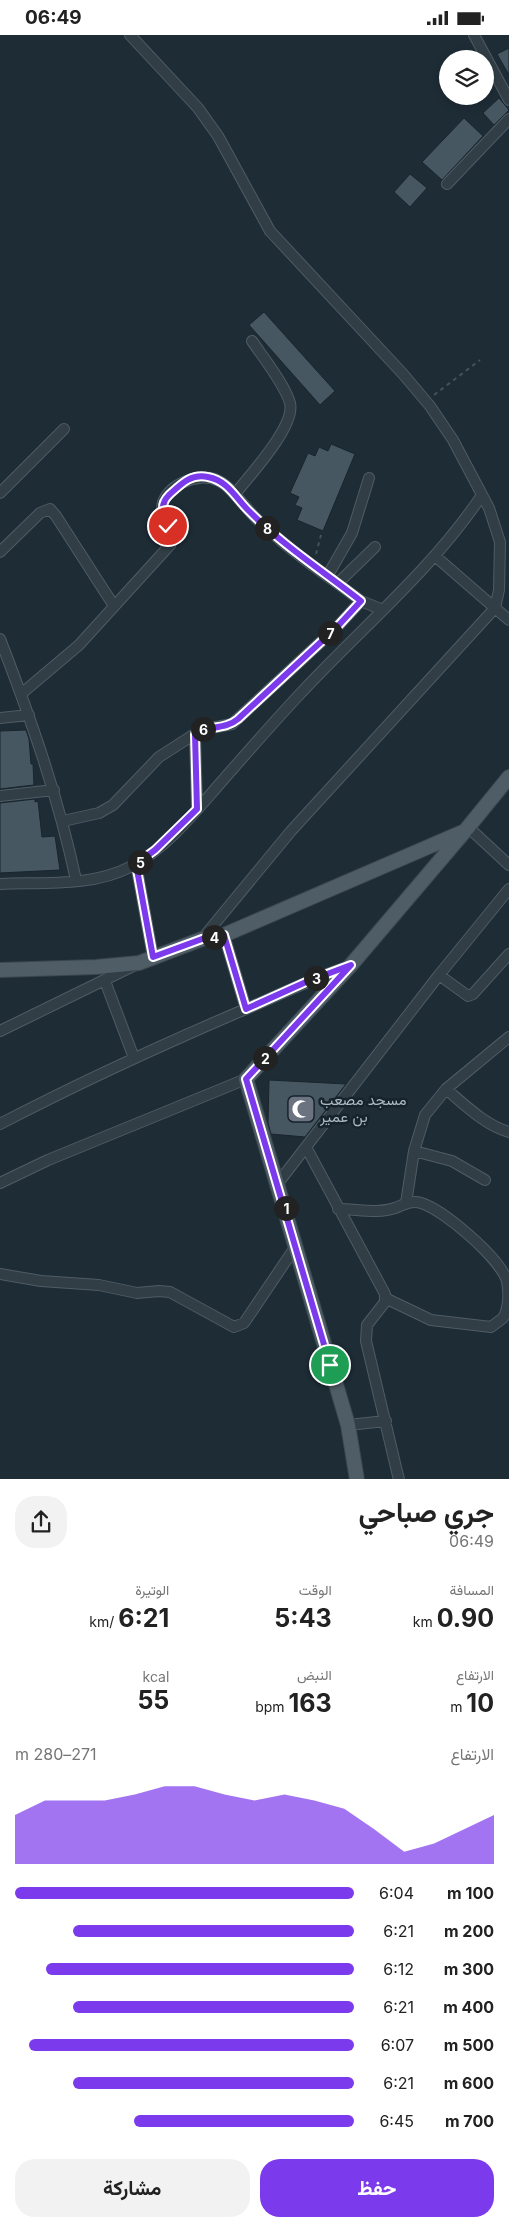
<!DOCTYPE html>
<html lang="ar">
<meta charset="utf-8">
<style>
:root{--surface:#fff;--page:#f2f2f2;--text:#222;--muted:#767676;--accent:#7c3aed}
body{margin:0;font-family:Inter,Vazirmatn,sans-serif;background:var(--page);color:var(--text);direction:rtl;height:100vh;display:flex;flex-direction:column;font-size:19px;white-space:nowrap}
*{box-sizing:border-box;margin:0}
p{font-size:16px;color:var(--muted)}
.icon{flex:none;width:28px;height:28px;fill:none;stroke:currentColor;stroke-width:2;stroke-linecap:round;stroke-linejoin:round}
.map{position:relative;height:1444px;overflow:hidden;direction:ltr}
.drawer{display:flex;flex-direction:column;background:var(--surface);flex:1}
.drawer>*{flex:none}
.fabs{position:absolute;left:439px;top:15px;display:grid;gap:10px}
.fabs a{display:grid;place-items:center;width:55px;height:55px;border-radius:50%;background:var(--surface);box-shadow:0 2px 8px #0003;font-size:25px}
.pin{position:absolute;display:grid;place-items:center;width:42px;height:42px;color:#fff;margin:-21px;border:2px solid #fff;border-radius:50%;box-shadow:0 1px 5px #0007}
.km{position:absolute;width:25px;height:25px;margin:-12px;border-radius:50%;background:#222;color:#fff;font-size:14px;line-height:25px;text-align:center}
.round{display:grid;place-items:center;flex:none;width:52px;height:52px;border-radius:20px;background:var(--page)}
.overview{display:flex;align-items:center;justify-content:space-between;height:85px;padding:0 15px}
h1{font-size:28px;font-weight:700;line-height:38px}
.figures{display:grid;grid-template-columns:repeat(3,1fr);gap:8px;height:85px;padding:5px 15px}
.figures div{display:grid;align-content:center}
.figures b{font-size:25px;font-weight:700}
.figures small{font-size:14px;font-weight:400}
.figures p{font-size:14px}
.chart{height:140px;padding:10px 15px}
.chart p{display:flex;justify-content:space-between}
.chart svg{width:100%;height:90px;margin-top:5px;fill:var(--accent);opacity:.7}
.button{display:flex;gap:10px;margin-top:auto;padding:10px 15px}
.button a{flex:1;height:58px;border-radius:20px;background:var(--accent);color:#fff;font-size:20px;font-weight:700;line-height:58px;text-align:center}
.button a+a{background:var(--page);color:var(--text)}
ul{padding:0 15px;list-style:none;font-size:16px}
li{display:grid;grid-template-columns:80px 60px 1fr;align-items:center;height:38px}
li i{height:12px;border-radius:6px;background:var(--accent)}
.status{display:flex;justify-content:space-between;align-items:center;height:35px;padding:0 25px;background:var(--surface);direction:ltr}
.status svg{height:14px;fill:currentColor}
.map>svg:first-child{display:block}
.building{fill:#465762;stroke:#19252d}
.lines{fill:none;stroke-linecap:round;stroke-linejoin:round}
.minor-casing{stroke:#4f5c65;stroke-width:12}
.major-casing{stroke:#3b4750;stroke-width:16}
.path{stroke:#3f5654;stroke-width:2;stroke-dasharray:4 4;stroke-linecap:butt}
.minor{stroke:#313e46;stroke-width:10}
.major{stroke:#4f5d67;stroke-width:14}
.route-casing{stroke:#fff;stroke-width:10}
.route{stroke:#7c3aed;stroke-width:6}
.labels{text-anchor:middle;stroke-width:5;stroke-linejoin:round;paint-order:stroke}
.poi-label{font-size:15px;fill:#abb9c4;stroke:#17232b;text-anchor:start}
</style>
<div class="status"><b>06:49</b><svg viewBox="0 0 49 12"><path d="M0 12V9h3v3zM5 12V6h3v6zM10 12V3h3v9zM15 12V0h3v12zM26 1h20v11H26zM47 4h2v5h-2z"/></svg></div>
<div class="map">
<svg width="509" height="1445" viewBox="0 0 509 1445">
<rect width="100%" height="100%" fill="#1e2c36"/>
<path class="building" d="M 509,13 L 509,40 L 497,19 Z
M 499,63 L 509,75 L 494,90 L 483,78 Z
M 464,83 L 483,101 L 442,145 L 422,127 Z
M 410,139 L 427,153 L 410,172 L 394,157 Z
M 264,277 L 335,356 L 320,370 L 249,290 Z
M 331,409 L 355,419 L 323,496 L 297,485 L 302,473 L 295,470 L 299,462 L 290,458 L 308,418 L 315,421 L 319,412 L 328,416 Z
M 26,695 L 29,704 L 31,729 L 33,729 L 34,750 L 0,754 L 0,696 Z
M 35,764 L 35,767 L 38,766 L 42,802 L 55,801 L 60,835 L 0,838 L 0,768 Z
M 269,1045 L 346,1049 L 305,1102 L 271,1099 L 268,1088 Z"/>
<g class="lines">
<defs>
<path id="minor" d="M 130,0 L 198,73 L 218,101 L 270,196 L 403,339 L 430,371 L 453,405 L 489,473 L 500,507 L 499,555 L 495,573 L 509,585
M 474,0 L 509,65
M 447,149 L 509,84
M 0,458 L 64,394
M 235,459 C 249,441 296,391 290,368 C 285,350 263,322 252,306
M 0,517 L 40,478 L 50,474 L 56,481 L 114,571
M 328,540 L 352,498 L 369,443
M 338,548 L 375,512
M 0,604 C 31,684 58,761 76,845
M 21,659 L 79,610 L 170,510 L 173,501 C 170,494 163,484 162,476 C 160,452 198,435 219,446 C 231,452 237,463 246,472 C 255,484 267,494 279,504 C 304,526 334,545 361,566
M 0,683 L 29,680
M 195,699 L 197,774
M 0,761 L 54,755
M 63,786 L 99,778 L 113,770 L 159,722 L 201,695 L 232,689 L 337,592 L 361,566 L 383,575
M 468,792 L 509,830
M 136,829 L 153,922
M 0,849 C 41,847 92,852 130,832 C 164,815 191,782 216,753 C 243,722 270,691 299,660 C 360,594 431,536 482,460
M 224,900 L 246,974
M 202,904 L 291,796 L 495,573 L 435,521
M 439,940 L 468,961 L 473,959 L 509,919
M 105,946 L 134,1023
M 0,996 L 133,931
M 446,1054 L 509,1002
M 0,1089 C 77,1049 155,1013 234,979 C 273,963 310,944 350,931
M 306,1112 L 385,1259 L 385,1267 L 367,1290 L 366,1306 L 399,1445
M 414,1116 L 452,1126 L 485,1145
M 0,1148 L 48,1125 L 246,1044
M 278,1148 L 439,940 L 509,854
M 406,1168 L 414,1116 L 425,1080 L 446,1054 C 465,1070 485,1090 509,1097
M 338,1174 C 357,1174 378,1179 395,1173 C 403,1170 411,1165 421,1168 C 444,1175 500,1223 507,1246 C 509,1258 509,1273 503,1283 L 491,1292 L 431,1285 L 385,1263
M 0,1239 L 41,1246 L 99,1250 L 137,1258 L 159,1256 L 170,1257 L 234,1292 L 244,1288 L 296,1211
M 348,1390 L 386,1386"/>
<path id="major" d="M 0,935 L 96,932 L 139,928 L 202,904 L 224,900 L 465,796 L 509,742
M 357,1445 L 348,1390 L 246,1044 L 351,930 L 465,796"/>
</defs>
<use href="#minor" class="minor-casing"/>
<use href="#major" class="major-casing"/>
<path class="path" d="M 434,360 L 480,325
M 316,519 L 321,500"/>
<use href="#minor" class="minor"/>
<use href="#major" class="major"/>
</g>
<g class="lines">
<defs>
<path id="route" d="M 168,491 C 163,479 159,470 169,460 C 181,449 191,438 208,442 C 228,446 235,462 248,475 C 282,510 323,536 361,566 L 337,592 L 238,684 C 225,695 209,690 195,699 L 197,774 L 155,815 L 136,829 L 153,922 L 202,904 L 224,900 L 246,974 L 306,947 L 351,930 L 246,1044 L 330,1330"/>
</defs>
<use href="#route" class="route-casing"/>
<use href="#route" class="route"/>
</g>
<defs>
<symbol id="mosque-square" viewBox="-11 -11 22 22"><rect x="-9" y="-9" width="18" height="18" rx="4" fill="#6b7280" stroke="#17232b"/><path d="M3.5-4.9A6 6 0 1 0 3.5 4.9A5 5 0 1 1 3.5-4.9Z" fill="#fff"/></symbol>
</defs>
<g fill-rule="evenodd">
<use href="#mosque-square" x="285" y="1058" width="32" height="32"/>
</g>
<g class="labels">
<g class="poi-label">
<text x="320" y="1070">مسجد مصعب<tspan x="320" dy="17">بن عمير</tspan></text>
</g>
</g>
</svg>
<div class="fabs">
<a><svg class="icon" aria-label="layers" viewBox="0 0 24 24"><path d="M12 4l9 5-9 5-9-5zM3 14l9 5 9-5"/></svg></a>
</div>
<div class="pin" style="left:330px;top:1330px;background:#1e9e55"><svg class="icon" aria-label="arrive" viewBox="0 0 24 24"><path d="M6 21V4h12l-3 4 3 4H6"/></svg></div>
<div class="pin" style="left:168px;top:491px;background:#d93025"><svg class="icon" aria-label="check" viewBox="0 0 24 24"><path d="M5 12l5 5 9-10"/></svg></div>
<b class="km" style="left:286px;top:1173px">1</b>
<b class="km" style="left:265px;top:1023px">2</b>
<b class="km" style="left:316px;top:943px">3</b>
<b class="km" style="left:214px;top:902px">4</b>
<b class="km" style="left:140px;top:827px">5</b>
<b class="km" style="left:203px;top:694px">6</b>
<b class="km" style="left:330px;top:598px">7</b>
<b class="km" style="left:267px;top:493px">8</b>
</div>
<section class="drawer">
<div class="overview"><div><h1>جري صباحي</h1><p>06:49</p></div><a class="round"><svg class="icon" aria-label="share" viewBox="0 0 24 24"><path d="M12 15V3M7 8l5-5 5 5M5 13v7h14v-7"/></svg></a></div>
<div class="figures">
<div><p>المسافة</p><b>0.90<small> km</small></b></div>
<div><p>الوقت</p><b>5:43</b></div>
<div><p>الوتيرة</p><b>6:21<small> /km</small></b></div>
</div>
<div class="figures">
<div><p>الارتفاع</p><b>10<small> m</small></b></div>
<div><p>النبض</p><b>163<small> bpm</small></b></div>
<div><p>kcal</p><b>55</b></div>
</div>
<div class="chart"><p><span>الارتفاع</span>271–280 m</p>
<svg viewBox="0 0 160 44" preserveAspectRatio="none"><path d="M0 44V20L10 13L20 13L30 13L40 10L50 6L60 6L70 10L80 13L90 10L100 13L110 17L120 27L130 38L140 34L150 27L160 20V44z"/></svg>
</div>
<ul>
<li><b>100 m</b>6:04<i style="width:100%"></i></li>
<li><b>200 m</b>6:21<i style="width:83%"></i></li>
<li><b>300 m</b>6:12<i style="width:91%"></i></li>
<li><b>400 m</b>6:21<i style="width:83%"></i></li>
<li><b>500 m</b>6:07<i style="width:96%"></i></li>
<li><b>600 m</b>6:21<i style="width:83%"></i></li>
<li><b>700 m</b>6:45<i style="width:65%"></i></li>
</ul>
<div class="button"><a>حفظ</a><a>مشاركة</a></div>
</section>
